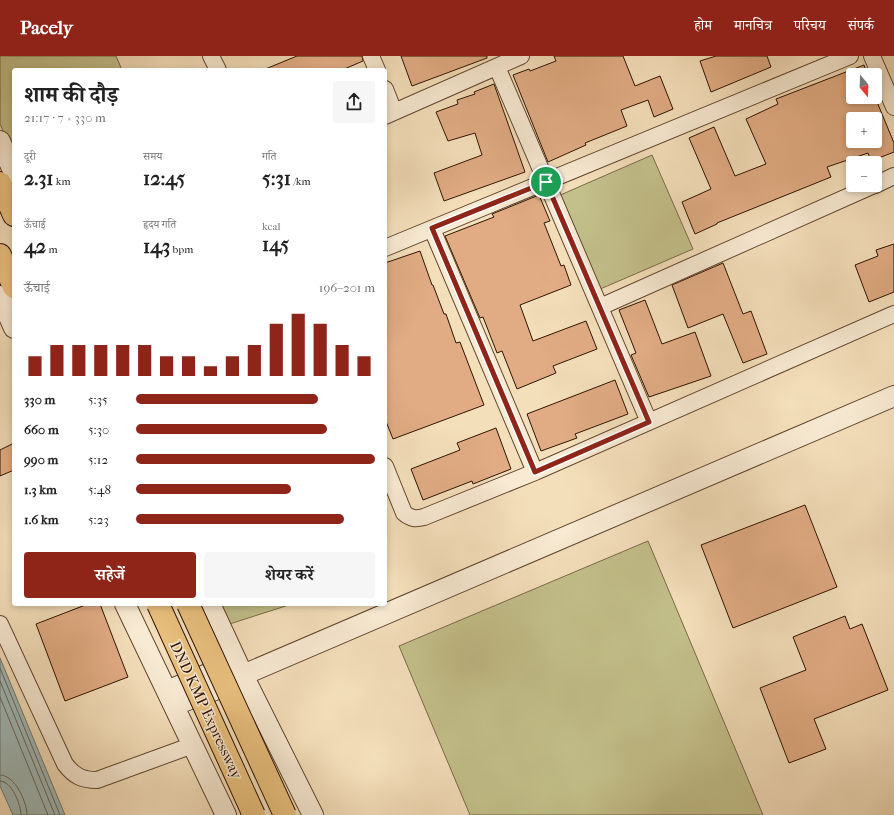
<!DOCTYPE html>
<html lang="hi">
<meta charset="utf-8">
<style>
:root{--surface:#fff;--page:#f6f6f6;--text:#222;--muted:#767676;--accent:#8f2418}
body{margin:0;font-family:"IM FELL French Canon","Noto Serif Devanagari",serif;background:var(--page);color:var(--text);height:100vh;display:flex;flex-direction:column;font-size:15px;white-space:nowrap}
*{box-sizing:border-box;margin:0}
p{font-size:13px;color:var(--muted)}
.icon{flex:none;width:22px;height:22px;fill:none;stroke:currentColor;stroke-width:2;stroke-linecap:round;stroke-linejoin:round}
.map{position:relative;flex:1;overflow:hidden}
.panel{position:absolute;left:12px;top:12px;width:375px;height:538px;display:flex;flex-direction:column;background:var(--surface);border-radius:4px;box-shadow:0 2px 6px #0003}
.panel>*{flex:none}
.needle{width:26px;rotate:161deg}
.buttons{position:absolute;left:846px;top:12px;display:grid;gap:8px}
.buttons a{display:grid;place-items:center;width:36px;height:36px;border-radius:4px;background:var(--surface);box-shadow:0 2px 6px #0003;font-size:20px}
.pin{position:absolute;display:grid;place-items:center;width:34px;height:34px;color:#fff;margin:-17px;border:2px solid #fff;border-radius:50%;box-shadow:0 1px 4px #0007}
.round{display:grid;place-items:center;flex:none;width:42px;height:42px;border-radius:4px;background:var(--page)}
.headline{display:flex;align-items:center;justify-content:space-between;height:68px;padding:0 12px}
h1{font-size:22px;font-weight:700;line-height:30px}
.metrics{display:grid;grid-template-columns:repeat(3,1fr);gap:6px;height:68px;padding:4px 12px}
.metrics div{display:grid;align-content:center}
.metrics b{font-size:20px;font-weight:700}
.metrics small{font-size:11px;font-weight:400}
.metrics p{font-size:11px}
.chart{height:112px;padding:8px 12px}
.chart p{display:flex;justify-content:space-between}
.chart svg{width:100%;height:72px;margin-top:4px;stroke:var(--accent);stroke-width:6}
.action{display:flex;gap:8px;margin-top:auto;padding:8px 12px}
.action a{flex:1;height:46px;border-radius:4px;background:var(--accent);color:#fff;font-size:16px;font-weight:700;line-height:46px;text-align:center}
.action a+a{background:var(--page);color:var(--text)}
ul{padding:0 12px;list-style:none;font-size:13px}
li{display:grid;grid-template-columns:64px 48px 1fr;align-items:center;height:30px}
li i{height:10px;border-radius:5px;background:var(--accent)}
header{display:flex;align-items:center;gap:24px;box-sizing:border-box;height:56px;padding:0 20px;background:var(--accent);color:#fff}
header strong{font-size:19px}
nav{display:flex;gap:22px;margin-inline-start:auto;font-size:14px}
.map>svg:first-child{display:block}
.green{fill:#c3c08b;stroke:#7a6a46}
.water{fill:#a0baba;stroke:#737770}
.lines{fill:none;stroke-linecap:round;stroke-linejoin:round}
.shore{stroke:#68665d;stroke-width:1}
.building{fill:#e1ac84;stroke:#301300;fill-rule:evenodd}
.minor-casing{stroke:#61462f;stroke-width:18}
.tertiary-casing{stroke:#61462f;stroke-width:22}
.trunk-casing{stroke:#301300;stroke-width:24}
.minor{stroke:#f8ead3;stroke-width:16}
.tertiary{stroke:#f8ead3;stroke-width:20}
.trunk{stroke:#eac07e;stroke-width:22}
.trunk-bridge-casing{stroke:#301300;stroke-width:24;stroke-linecap:butt}
.trunk-bridge{stroke:#eac07e;stroke-width:22}
.route-casing{stroke:#fff;stroke-width:8}
.route{stroke:#8f2418;stroke-width:5}
.labels{text-anchor:middle;stroke-width:3;stroke-linejoin:round;paint-order:stroke}
.street-label{font-size:15px;fill:#301300;stroke:#f8ead3}
</style>
<header>
<strong>Pacely</strong>
<nav><a>होम</a><a>मानचित्र</a><a>परिचय</a><a>संपर्क</a></nav>
</header>
<div class="map">
<svg width="894" height="759" viewBox="0 0 894 759">
<rect width="100%" height="100%" fill="#f4dfbb"/>
<filter id="stains"><feTurbulence type="fractalNoise" baseFrequency=".005" numOctaves="4"/><feColorMatrix values="0 0 0 0 .2 0 0 0 0 .09 0 0 0 0 .02 0 0 0 .5 -.17"/></filter>
<radialGradient id="worn" r=".72"><stop offset=".6" stop-color="#630" stop-opacity="0"/><stop offset="1" stop-color="#630" stop-opacity=".3"/></radialGradient>
<path class="green" d="M 0,0 L 116,0 L 122,14 L 14,14 L 14,100 L 0,68 Z
M 652,99 L 693,193 L 598,234 L 558,140 Z
M 648,485 L 763,759 L 470,759 L 399,590 Z
M 207,548 L 292,548 L 217,572 Z"/>
<path class="water" d="M 0,602 L 65,759 L 13,759 L 0,730 Z"/>
<g class="lines">
<path class="shore" d="M 0,612 L 60,759
M 0,625 L 55,759
M 0,641 L 48,759
M 0,719 C 15,719 27,746 27,759
M 0,725 C 12,725 21,749 21,759"/>
</g>
<path class="building" d="M 297,0 L 362,0 L 363,5 L 342,14 L 263,14 Z
M 401,0 L 487,0 L 487,2 L 412,30 Z
M 554,0 L 623,0 L 635,30 L 660,20 L 673,53 L 654,61 L 648,44 L 621,54 L 627,70 L 585,87 L 586,89 L 548,106 L 513,19 L 529,13 L 530,15 L 556,5 Z
M 716,0 L 767,0 L 771,11 L 711,36 L 700,5 Z
M 864,9 L 867,19 L 853,19 L 853,41 L 875,41 L 894,87 L 894,96 L 871,105 L 868,97 L 827,111 L 831,121 L 717,167 L 717,168 L 695,178 L 682,146 L 711,133 L 689,82 L 714,71 L 735,120 L 766,108 L 746,63 L 778,48 L 776,43 ZM 853,63 L 875,63 L 875,85 L 853,85 Z
M 494,28 L 525,116 L 444,145 L 434,117 L 482,99 L 475,77 L 448,85 L 436,56 L 458,48 L 457,44 L 475,38 L 474,36 Z
M 539,139 L 550,165 L 544,167 L 561,210 L 564,209 L 571,229 L 520,249 L 533,285 L 586,265 L 597,293 L 553,310 L 556,317 L 517,333 L 502,295 L 497,297 L 483,261 L 480,262 L 445,180 L 494,161 L 492,158 Z
M 894,188 L 894,236 L 869,246 L 855,209 L 878,200 L 876,194 Z
M 420,195 L 432,229 L 433,229 L 444,258 L 446,258 L 456,287 L 460,286 L 484,349 L 393,383 L 385,363 L 385,207 Z
M 723,207 L 743,258 L 751,255 L 767,298 L 743,307 L 723,258 L 688,272 L 672,229 Z
M 645,244 L 662,288 L 695,276 L 711,320 L 649,341 L 631,299 L 636,297 L 619,254 Z
M 615,324 L 628,358 L 575,378 L 577,382 L 541,395 L 527,358 Z
M 496,372 L 511,413 L 473,428 L 472,425 L 423,444 L 411,413 L 460,394 L 457,387 Z
M 14,387 L 14,414 L 0,420 L 0,394 Z
M 805,449 L 837,531 L 733,572 L 701,489 Z
M 88,548 L 100,548 L 128,621 L 65,645 L 36,568 Z
M 845,560 L 850,573 L 862,568 L 888,634 L 814,663 L 826,693 L 789,707 L 760,632 L 806,614 L 793,581 Z"/>
<g class="lines">
<defs>
<path id="minor" d="M 211,0 L 218,14
M 371,0 L 377,14
M 872,0 L 894,51
M 497,11 L 649,366
M 385,33 L 394,56
M 385,60 L 521,0
M 875,129 L 894,120
M 432,173 L 535,416
M 385,192 L 850,0
M 600,251 L 874,129
M 385,410 L 404,457 C 411,463 416,463 424,461 L 535,416 L 894,258
M 0,568 L 65,708 C 74,720 82,724 97,724 L 193,689"/>
<path id="tertiary" d="M 0,85 L 14,117
M 0,240 L 14,272
M 125,548 L 226,759
M 210,548 L 243,619 L 313,759
M 167,635 L 234,607
M 174,649 L 234,627 L 243,619 L 894,340"/>
<path id="trunk" d="M 0,127 L 14,159
M 0,199 L 14,231"/>
</defs>
<use href="#minor" class="minor-casing"/>
<use href="#tertiary" class="tertiary-casing"/>
<use href="#trunk" class="trunk-casing"/>
<use href="#minor" class="minor"/>
<use href="#tertiary" class="tertiary"/>
<use href="#trunk" class="trunk"/>
<defs>
<path id="trunk-bridge" d="M 158,548 L 254,759
M 188,548 L 285,759"/>
</defs>
<use href="#trunk-bridge" class="trunk-bridge-casing"/>
<use href="#trunk-bridge" class="trunk-bridge"/>
</g>
<g class="lines">
<defs>
<path id="route" d="M 546,126 L 649,366 L 535,416 L 432,172 Z"/>
</defs>
<use href="#route" class="route-casing"/>
<use href="#route" class="route"/>
</g>
<g class="labels">
<g class="street-label">
<text transform="translate(206 654) rotate(65)" y="5">DND KMP Expressway</text>
</g>
</g>
<rect width="100%" height="100%" filter="url(#stains)"/>
<rect width="100%" height="100%" fill="url(#worn)"/>
</svg>
<div class="buttons">
<a><svg class="needle" viewBox="-14 -14 28 28"><path d="M0-13l5 13h-10z" fill="#e53935"/><path d="M0 13l5-13h-10z" fill="#767676"/></svg></a>
<a>+</a>
<a>−</a>
</div>
<div class="pin" style="left:546px;top:126px;background:#1e9e55"><svg class="icon" aria-label="arrive" viewBox="0 0 24 24"><path d="M6 21V4h12l-3 4 3 4H6"/></svg></div>
<section class="panel">
<div class="headline"><div><h1>शाम की दौड़</h1><p>21:17 · 7 × 330 m</p></div><a class="round"><svg class="icon" aria-label="share" viewBox="0 0 24 24"><path d="M12 15V3M7 8l5-5 5 5M5 13v7h14v-7"/></svg></a></div>
<div class="metrics">
<div><p>दूरी</p><b>2.31<small> km</small></b></div>
<div><p>समय</p><b>12:45</b></div>
<div><p>गति</p><b>5:31<small> /km</small></b></div>
</div>
<div class="metrics">
<div><p>ऊँचाई</p><b>42<small> m</small></b></div>
<div><p>हृदय गति</p><b>143<small> bpm</small></b></div>
<div><p>kcal</p><b>145</b></div>
</div>
<div class="chart"><p><span>ऊँचाई</span>196–201 m</p>
<svg viewBox="0 0 160 44" preserveAspectRatio="none"><path d="M5 44V32M15 44V25M25 44V25M35 44V25M45 44V25M55 44V25M65 44V32M75 44V32M85 44V38M95 44V32M105 44V25M115 44V12M125 44V6M135 44V12M145 44V25M155 44V32"/></svg>
</div>
<ul>
<li><b>330 m</b>5:35<i style="width:76%"></i></li>
<li><b>660 m</b>5:30<i style="width:80%"></i></li>
<li><b>990 m</b>5:12<i style="width:100%"></i></li>
<li><b>1.3 km</b>5:48<i style="width:65%"></i></li>
<li><b>1.6 km</b>5:23<i style="width:87%"></i></li>
</ul>
<div class="action"><a>सहेजें</a><a>शेयर करें</a></div>
</section>
</div>
